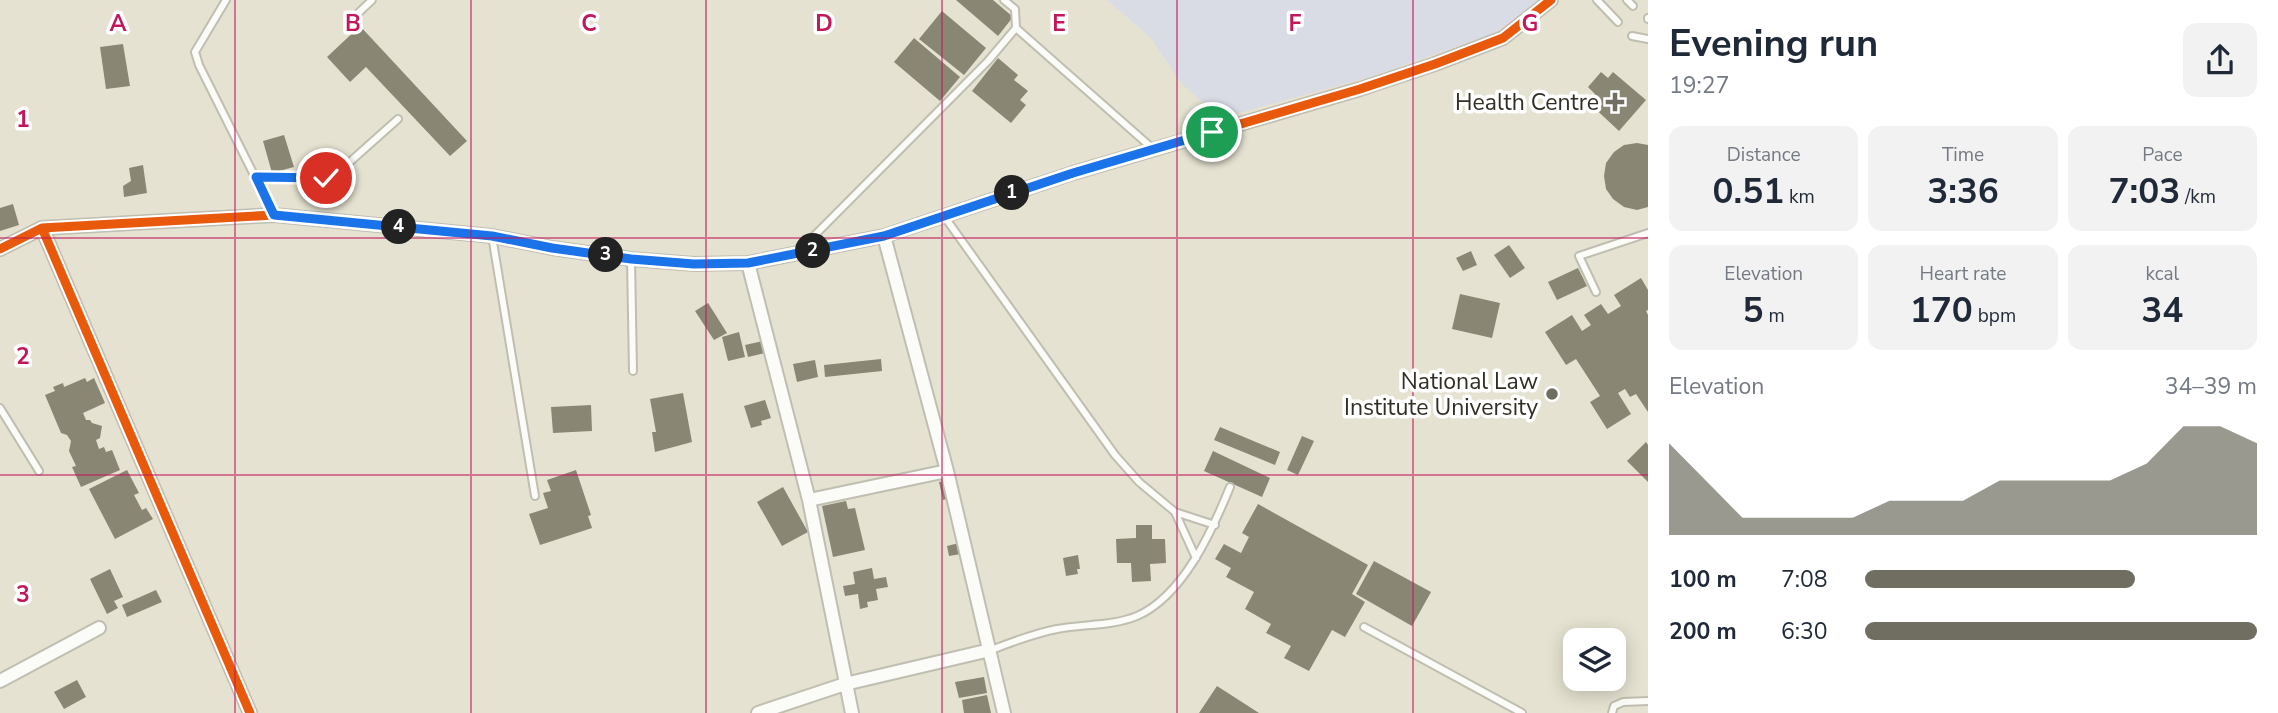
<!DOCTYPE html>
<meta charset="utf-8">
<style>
:root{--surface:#fff;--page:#f2f2f3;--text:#1f2937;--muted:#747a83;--accent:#706e60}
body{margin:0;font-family:"Nunito Sans",sans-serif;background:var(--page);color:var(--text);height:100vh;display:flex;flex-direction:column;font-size:26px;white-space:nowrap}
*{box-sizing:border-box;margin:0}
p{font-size:23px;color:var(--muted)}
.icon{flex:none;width:38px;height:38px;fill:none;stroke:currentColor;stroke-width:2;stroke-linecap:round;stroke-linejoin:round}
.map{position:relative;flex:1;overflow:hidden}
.drawer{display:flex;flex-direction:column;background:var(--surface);width:630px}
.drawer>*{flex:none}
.buttons{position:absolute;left:1563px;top:628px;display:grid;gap:14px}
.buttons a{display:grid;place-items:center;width:63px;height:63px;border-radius:14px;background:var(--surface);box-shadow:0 4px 18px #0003;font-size:35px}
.pin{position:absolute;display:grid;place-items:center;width:60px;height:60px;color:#fff;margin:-30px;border:4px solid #fff;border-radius:50%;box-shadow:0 2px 7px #0007}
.km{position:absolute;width:35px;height:35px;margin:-18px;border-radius:50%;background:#222;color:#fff;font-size:19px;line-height:35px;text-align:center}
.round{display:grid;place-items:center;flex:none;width:74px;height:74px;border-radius:14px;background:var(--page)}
.summary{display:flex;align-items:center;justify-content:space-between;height:119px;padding:0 21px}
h1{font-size:38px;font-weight:700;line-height:52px}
.metrics{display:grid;grid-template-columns:repeat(3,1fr);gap:10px;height:119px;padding:7px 21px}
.metrics div{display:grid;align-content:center;border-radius:14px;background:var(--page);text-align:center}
.metrics b{font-size:35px;font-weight:700}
.metrics small{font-size:19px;font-weight:400}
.metrics p{font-size:19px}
.chart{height:196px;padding:14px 21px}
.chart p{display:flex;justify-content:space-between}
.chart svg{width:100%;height:126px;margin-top:7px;fill:var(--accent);opacity:.7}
ul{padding:0 21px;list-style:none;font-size:23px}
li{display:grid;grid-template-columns:112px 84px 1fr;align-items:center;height:52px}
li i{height:18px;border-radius:9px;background:var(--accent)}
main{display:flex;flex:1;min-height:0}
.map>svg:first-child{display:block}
.green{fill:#d9dce5}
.building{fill:#898674}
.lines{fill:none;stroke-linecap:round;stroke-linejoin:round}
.lane-casing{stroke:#c0beb0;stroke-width:10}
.street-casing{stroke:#c0beb0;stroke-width:16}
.lane{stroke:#fbfbf8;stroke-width:6}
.street{stroke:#fbfbf8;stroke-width:12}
.cycleway-casing{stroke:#fff;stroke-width:13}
.cycleway{stroke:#e8590c;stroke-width:9}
.route-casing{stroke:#fff;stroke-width:14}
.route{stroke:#1a73e8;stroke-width:9}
.grid{fill:none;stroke:#c2185b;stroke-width:2;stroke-opacity:0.55}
.poi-dot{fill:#706e60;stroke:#fff;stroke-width:2.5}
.labels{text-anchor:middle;stroke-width:7;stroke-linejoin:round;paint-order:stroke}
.poi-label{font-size:23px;fill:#312f23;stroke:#fff;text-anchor:end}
.grid-label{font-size:23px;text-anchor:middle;font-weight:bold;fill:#c2185b;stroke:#fff;stroke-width:7;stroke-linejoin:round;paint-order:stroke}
</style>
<main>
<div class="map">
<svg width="1648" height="713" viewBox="0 0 1648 713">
<rect width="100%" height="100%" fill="#e5e2d1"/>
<path class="green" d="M 1107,0 L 1549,0 L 1490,35 L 1370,77 L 1220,118 L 1181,83 L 1150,37 Z"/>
<path class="building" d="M 956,0 L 993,0 L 1013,17 L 998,36 Z
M 942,11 L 986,48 L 964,75 L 919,39 Z
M 360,26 L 467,141 L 450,156 L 366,67 L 350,82 L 327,57 Z
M 914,38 L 960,77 L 940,101 L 894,62 Z
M 123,44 L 130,86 L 106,89 L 100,47 Z
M 998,58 L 1018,75 L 1014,80 L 1028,91 L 1020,100 L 1026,105 L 1011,123 L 972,91 Z
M 1601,72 L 1608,78 L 1613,72 L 1646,100 L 1619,131 L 1588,102 L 1595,94 L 1588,87 Z
M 284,135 L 294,167 L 272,173 L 263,141 Z
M 1637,143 L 1648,145 L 1648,207 L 1637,210 L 1624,207 L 1613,199 L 1606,189 L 1604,176 L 1606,163 L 1614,152 L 1624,145 Z
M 143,165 L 147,193 L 124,197 L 123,186 L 131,181 L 129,168 Z
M 13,204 L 19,225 L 0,231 L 0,208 Z
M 1509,245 L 1525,268 L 1510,278 L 1494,255 Z
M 1471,251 L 1477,265 L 1463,271 L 1456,258 Z
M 1578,268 L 1587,286 L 1557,300 L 1548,282 Z
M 1641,278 L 1648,290 L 1648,310 L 1646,311 L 1648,315 L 1648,412 L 1636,394 L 1630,397 L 1625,389 L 1618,393 L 1631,414 L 1607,429 L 1590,402 L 1600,396 L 1576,359 L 1566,365 L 1545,332 L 1572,315 L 1582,331 L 1591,325 L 1584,315 L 1601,304 L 1608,314 L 1621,306 L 1614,295 Z
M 1460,294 L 1500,303 L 1492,338 L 1452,329 Z
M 708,303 L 727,333 L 714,340 L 695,311 Z
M 739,332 L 745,357 L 728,361 L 722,337 Z
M 767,340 L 769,352 L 748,357 L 745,345 Z
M 881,359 L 882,371 L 825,377 L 824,365 Z
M 815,360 L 818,377 L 797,382 L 793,364 Z
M 85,378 L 87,382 L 94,378 L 105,403 L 83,413 L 86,420 L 90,420 L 92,423 L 102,426 L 100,438 L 96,440 L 99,449 L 104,447 L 106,452 L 112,450 L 120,470 L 81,487 L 72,467 L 76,466 L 69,451 L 71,441 L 67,435 L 61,433 L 45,395 L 55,391 L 53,387 L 63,383 L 64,387 Z
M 683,393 L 692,442 L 655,452 L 652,432 L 656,432 L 650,399 Z
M 765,400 L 771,418 L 761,421 L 762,425 L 751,428 L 744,406 Z
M 591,405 L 592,431 L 553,433 L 551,407 Z
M 1220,427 L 1280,452 L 1275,465 L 1214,440 Z
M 1302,436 L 1314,441 L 1298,475 L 1287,470 Z
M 1646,442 L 1648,445 L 1648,482 L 1627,461 Z
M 1213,451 L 1270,478 L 1262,497 L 1204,471 Z
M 127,470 L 139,493 L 134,495 L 142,510 L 146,508 L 153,519 L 115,539 L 89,489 Z
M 576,470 L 591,515 L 588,516 L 592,528 L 540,545 L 529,514 L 548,508 L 543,493 L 551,491 L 547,480 Z
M 947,480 L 951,498 L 943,500 L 939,482 Z
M 783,487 L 808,532 L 782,546 L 757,502 Z
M 846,501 L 848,509 L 855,508 L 865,550 L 833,557 L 822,506 Z
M 1258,504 L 1368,565 L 1352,594 L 1365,602 L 1345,637 L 1332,630 L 1309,671 L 1284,658 L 1291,646 L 1266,633 L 1271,624 L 1245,609 L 1254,592 L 1226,577 L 1231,568 L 1215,559 L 1224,544 L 1241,553 L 1249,537 L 1242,533 Z
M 1136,525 L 1152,525 L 1152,539 L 1165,539 L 1166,563 L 1150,564 L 1151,581 L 1132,582 L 1131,563 L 1117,563 L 1116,539 L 1136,538 Z
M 959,543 L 961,554 L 949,556 L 947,546 Z
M 1078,555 L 1080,569 L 1077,569 L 1078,574 L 1066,576 L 1063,558 Z
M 1374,561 L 1431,592 L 1412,626 L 1356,594 Z
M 872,568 L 874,579 L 886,577 L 888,587 L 876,589 L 878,600 L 867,602 L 868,607 L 860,609 L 858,594 L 845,596 L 843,586 L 855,584 L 853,572 Z
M 110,569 L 123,597 L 114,601 L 118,608 L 107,614 L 90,579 Z
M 156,590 L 162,602 L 127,617 L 122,605 Z
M 984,677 L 987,693 L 959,698 L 955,682 Z
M 77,680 L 86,697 L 64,709 L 54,692 Z
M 1217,686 L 1259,713 L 1199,713 Z
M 987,695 L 991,713 L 964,713 L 962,700 Z"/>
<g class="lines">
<defs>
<path id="lane" d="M 226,0 L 195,52 L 199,65 L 274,215
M 1597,0 L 1618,22
M 1627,0 L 1633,6
M 1648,18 L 1648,19
M 351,20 L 372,0
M 1016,28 L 1152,148
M 1632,36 L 1648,39
M 256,177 L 326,178 L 334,176 L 398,119
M 944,216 L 1115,455 L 1139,482 L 1175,512 L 1215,525
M 492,236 L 535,496
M 797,250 L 810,240 L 988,61 L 1016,28 L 1015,9 L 1004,0
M 631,259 L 633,371
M 1596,292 L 1579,256 L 1648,233
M 0,408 L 39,471
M 1175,512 L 1196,558
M 1364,627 L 1522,713
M 991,650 C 1012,642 1035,633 1057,629 C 1083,624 1113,626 1137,616 C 1183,596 1212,531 1230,487
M 1612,713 L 1614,706 L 1623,702 L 1648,701"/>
<path id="street" d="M 42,228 L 250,713
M 884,236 L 947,471 L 1004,713
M 0,249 L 42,228 L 274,215 L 492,236 L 552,248 L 631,259 L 694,264 L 748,263 L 884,236 L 1073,173 L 1360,89 L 1435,64 L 1503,38 L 1551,0
M 748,263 L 809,500 L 852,713
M 809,500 L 947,471
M 0,681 L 99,628
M 758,713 L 845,684 L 990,650"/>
</defs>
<use href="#lane" class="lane-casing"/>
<use href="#street" class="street-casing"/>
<use href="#lane" class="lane"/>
<use href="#street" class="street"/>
<defs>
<path id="cycleway" d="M 42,228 L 250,713
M 0,249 L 42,228 L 274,215 L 492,236 L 552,248 L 631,259 L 694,264 L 748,263 L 884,236 L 1073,173 L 1360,89 L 1435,64 L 1503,38 L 1551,0"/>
</defs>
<use href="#cycleway" class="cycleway-casing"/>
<use href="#cycleway" class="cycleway"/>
</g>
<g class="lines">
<defs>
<path id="route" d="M 326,178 L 256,177 L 274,215 L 492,236 L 552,248 L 631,259 L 694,264 L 748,263 L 884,236 L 1073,173 L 1212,132"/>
</defs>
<use href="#route" class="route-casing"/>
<use href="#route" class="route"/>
</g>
<path class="grid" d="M 235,0 L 235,713M 471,0 L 471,713M 706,0 L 706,713M 942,0 L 942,713M 1177,0 L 1177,713M 1413,0 L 1413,713M 0,238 L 1648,238M 0,475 L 1648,475"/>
<g class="poi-dot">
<path d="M1611.5 91.5h7v7h7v7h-7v7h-7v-7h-7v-7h7z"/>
<circle cx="1552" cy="394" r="7"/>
</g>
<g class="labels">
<g class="poi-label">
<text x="1599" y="110">Health Centre</text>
<text x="1538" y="389">National Law<tspan x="1538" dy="26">Institute University</tspan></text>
</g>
</g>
<g class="grid-label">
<text x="118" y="31">A</text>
<text x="353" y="31">B</text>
<text x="589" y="31">C</text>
<text x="824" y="31">D</text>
<text x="1059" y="31">E</text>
<text x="1295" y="31">F</text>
<text x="1530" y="31">G</text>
<text x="23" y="127">1</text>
<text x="23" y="364">2</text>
<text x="23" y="602">3</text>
</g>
</svg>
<div class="buttons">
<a><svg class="icon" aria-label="layers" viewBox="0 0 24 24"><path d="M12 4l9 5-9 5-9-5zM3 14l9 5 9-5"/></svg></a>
</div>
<div class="pin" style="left:1212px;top:132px;background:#1e9e55"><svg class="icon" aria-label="arrive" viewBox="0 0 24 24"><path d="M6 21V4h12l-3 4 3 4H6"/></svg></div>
<div class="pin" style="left:326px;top:178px;background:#d93025"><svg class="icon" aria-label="check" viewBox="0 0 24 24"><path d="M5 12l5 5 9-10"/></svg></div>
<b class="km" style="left:1012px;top:193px">1</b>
<b class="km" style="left:813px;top:251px">2</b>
<b class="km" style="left:606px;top:255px">3</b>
<b class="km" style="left:399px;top:227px">4</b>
</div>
<section class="drawer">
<div class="summary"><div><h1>Evening run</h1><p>19:27</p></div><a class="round"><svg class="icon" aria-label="share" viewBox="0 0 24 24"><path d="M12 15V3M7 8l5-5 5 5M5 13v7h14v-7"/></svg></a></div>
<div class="metrics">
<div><p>Distance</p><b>0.51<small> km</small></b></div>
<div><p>Time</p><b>3:36</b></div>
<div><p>Pace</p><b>7:03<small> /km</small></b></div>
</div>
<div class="metrics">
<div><p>Elevation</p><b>5<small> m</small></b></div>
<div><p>Heart rate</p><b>170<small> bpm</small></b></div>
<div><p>kcal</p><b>34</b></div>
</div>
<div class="chart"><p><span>Elevation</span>34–39 m</p>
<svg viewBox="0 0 160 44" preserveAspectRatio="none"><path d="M0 44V12L10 25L20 38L30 38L40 38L50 38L60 32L70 32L80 32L90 25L100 25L110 25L120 25L130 19L140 6L150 6L160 12V44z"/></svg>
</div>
<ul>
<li><b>100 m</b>7:08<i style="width:69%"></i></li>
<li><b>200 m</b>6:30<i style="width:100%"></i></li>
</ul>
</section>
</main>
